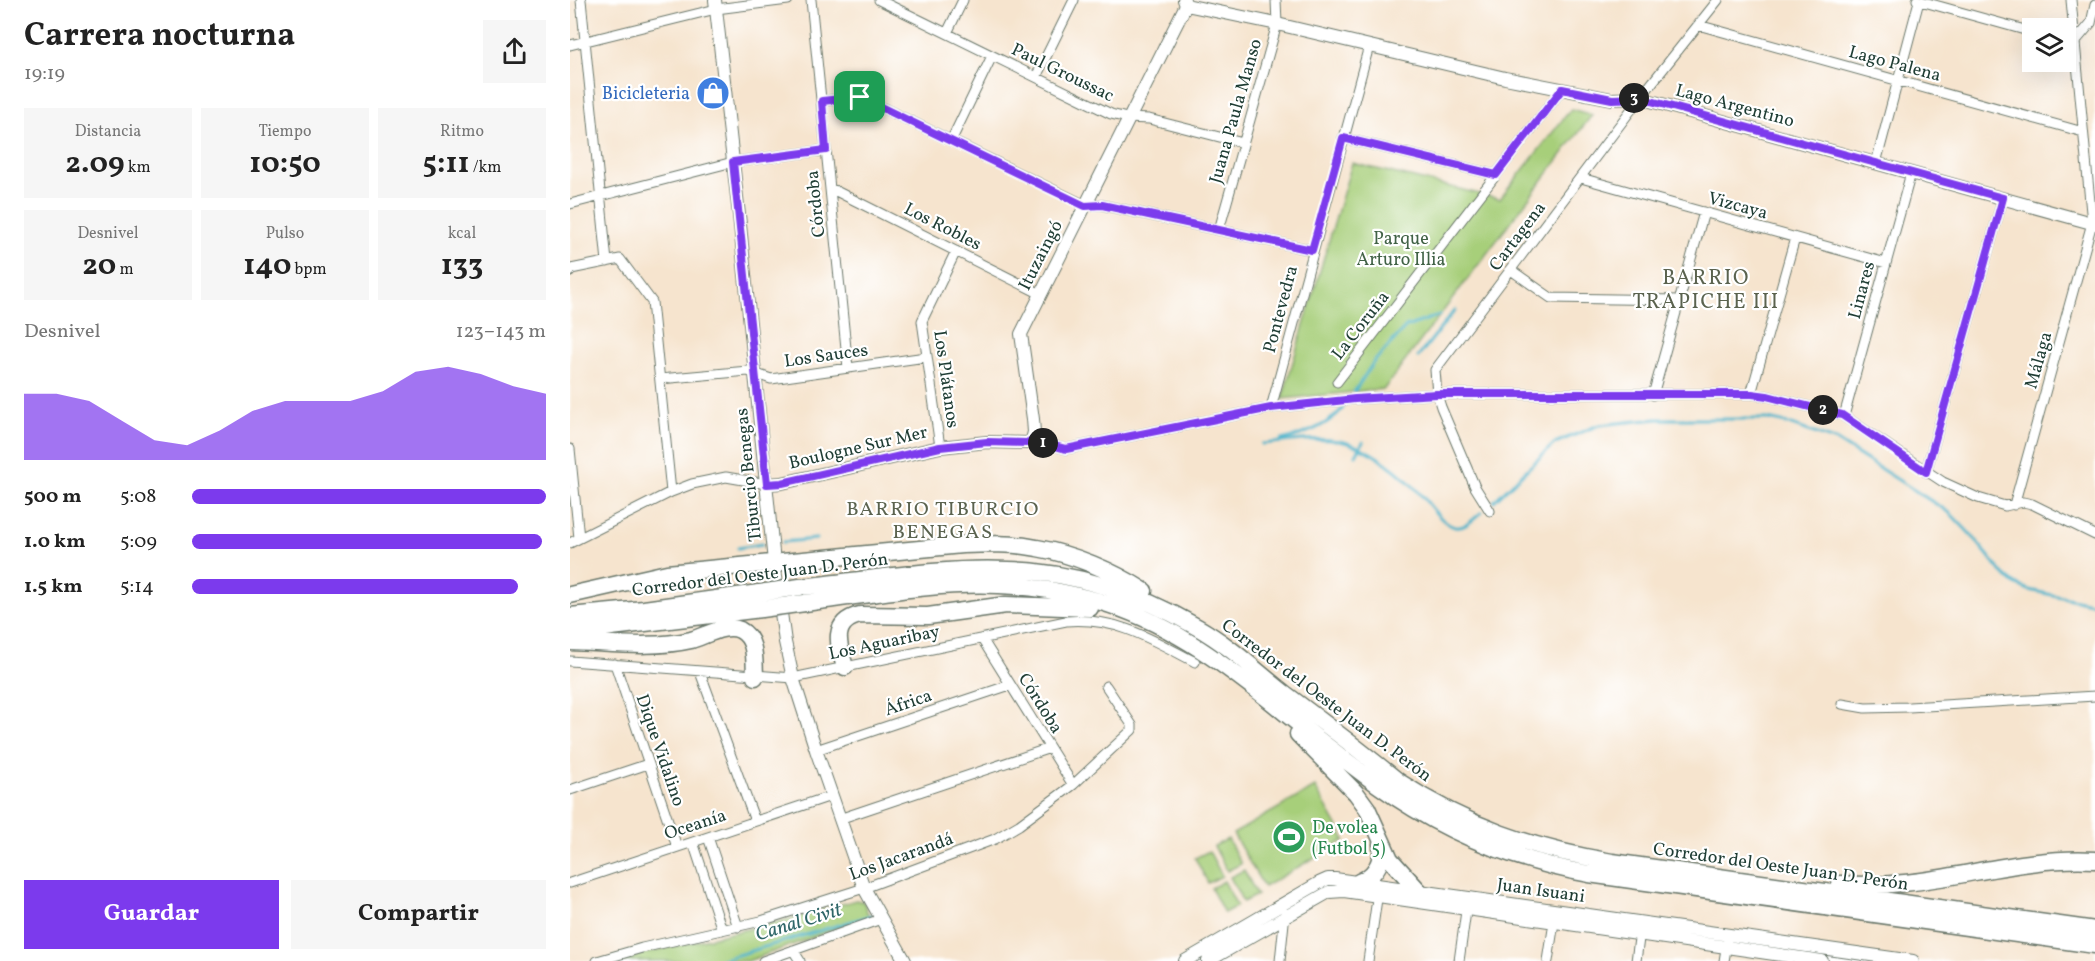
<!DOCTYPE html>
<html lang="es">
<meta charset="utf-8">
<style>
:root{--surface:#fff;--page:#f6f6f6;--text:#222;--muted:#767676;--accent:#7c3aed}
body{margin:0;font-family:Vollkorn,serif;background:var(--page);color:var(--text);height:100vh;display:flex;flex-direction:column;font-size:22px;white-space:nowrap}
*{box-sizing:border-box;margin:0}
p{font-size:20px;color:var(--muted)}
.icon{flex:none;width:33px;height:33px;fill:none;stroke:currentColor;stroke-width:2;stroke-linecap:round;stroke-linejoin:round}
.map{position:relative;flex:1;overflow:hidden}
.side{display:flex;flex-direction:column;background:var(--surface);width:570px}
.side>*{flex:none}
.controls{position:absolute;left:1452px;top:18px;display:grid;gap:12px}
.controls a{display:grid;place-items:center;width:54px;height:54px;border-radius:0px;background:var(--surface);box-shadow:0 6px 24px #0002;font-size:30px}
.pin{position:absolute;display:grid;place-items:center;width:51px;height:51px;color:#fff;margin:-26px;border-radius:12px;box-shadow:0 3px 9px #0006}
.km{position:absolute;width:30px;height:30px;margin:-15px;border-radius:50%;background:#222;color:#fff;font-size:16px;line-height:30px;text-align:center}
.round{display:grid;place-items:center;flex:none;width:63px;height:63px;border-radius:0px;background:var(--page)}
.headline{display:flex;align-items:center;justify-content:space-between;height:102px;padding:0 24px}
h1{font-size:33px;font-weight:700;line-height:45px}
.metrics{display:grid;grid-template-columns:repeat(3,1fr);gap:9px;height:102px;padding:6px 24px}
.metrics div{display:grid;align-content:center;border-radius:0px;background:var(--page);text-align:center}
.metrics b{font-size:30px;font-weight:700}
.metrics small{font-size:16px;font-weight:400}
.metrics p{font-size:16px}
.chart{height:168px;padding:12px 24px}
.chart p{display:flex;justify-content:space-between}
.chart svg{width:100%;height:108px;margin-top:6px;fill:var(--accent);opacity:.7}
.button{display:flex;gap:12px;margin-top:auto;padding:12px 24px}
.button a{flex:1;height:69px;border-radius:0px;background:var(--accent);color:#fff;font-size:24px;font-weight:700;line-height:69px;text-align:center}
.button a+a{background:var(--page);color:var(--text)}
ul{padding:0 24px;list-style:none;font-size:20px}
li{display:grid;grid-template-columns:96px 72px 1fr;align-items:center;height:45px}
li i{height:15px;border-radius:8px;background:var(--accent)}
main{display:flex;flex:1;min-height:0}
.map>svg:first-child{display:block}
.green{fill:#a7cf7a;stroke:#638657;stroke-width:1.5}
.lines{fill:none;stroke-linecap:round;stroke-linejoin:round}
.stream{stroke:#4bb3ca;stroke-width:3}
.street-casing{stroke:#6a776a;stroke-width:11}
.secondary-casing{stroke:#6a776a;stroke-width:14}
.highway-casing{stroke:#6a776a;stroke-width:19}
.street{stroke:#fff;stroke-width:9}
.secondary{stroke:#fff;stroke-width:12}
.highway{stroke:#fff;stroke-width:16}
.highway-bridge-casing{stroke:#6a776a;stroke-width:19;stroke-linecap:butt}
.highway-bridge{stroke:#fff;stroke-width:16}
.route-casing{stroke:#fff;stroke-width:12}
.route{stroke:#7c3aed;stroke-width:8}
.labels{text-anchor:middle;stroke-width:4.5;stroke-linejoin:round;paint-order:stroke}
.street-label{font-size:18px;fill:#1f3d34;stroke:#fff}
.shop-label{font-size:18px;fill:#366cbe;stroke:#fff;text-anchor:end}
.park-label{font-size:18px;fill:#416246;stroke:#fff}
.leisure-label{font-size:18px;fill:#27864d;stroke:#fff;text-anchor:start}
.neighbourhood-label{font-size:20px;letter-spacing:1.5px;fill:#5b634f;stroke:#fff}
.water-label{font-size:20px;font-style:italic;fill:#2e6668;stroke:#fff}
.quarter-label{font-size:21px;letter-spacing:1.5px;fill:#5b634f;stroke:#fff}
</style>
<main>
<section class="side">
<div class="headline"><div><h1>Carrera nocturna</h1><p>19:19</p></div><a class="round"><svg class="icon" aria-label="share" viewBox="0 0 24 24"><path d="M12 15V3M7 8l5-5 5 5M5 13v7h14v-7"/></svg></a></div>
<div class="metrics">
<div><p>Distancia</p><b>2.09<small> km</small></b></div>
<div><p>Tiempo</p><b>10:50</b></div>
<div><p>Ritmo</p><b>5:11<small> /km</small></b></div>
</div>
<div class="metrics">
<div><p>Desnivel</p><b>20<small> m</small></b></div>
<div><p>Pulso</p><b>140<small> bpm</small></b></div>
<div><p>kcal</p><b>133</b></div>
</div>
<div class="chart"><p><span>Desnivel</span>123–143 m</p>
<svg viewBox="0 0 160 44" preserveAspectRatio="none"><path d="M0 44V17L10 17L20 20L30 28L40 36L50 38L60 32L70 24L80 20L90 20L100 20L110 16L120 8L130 6L140 9L150 14L160 17V44z"/></svg>
</div>
<ul>
<li><b>500 m</b>5:08<i style="width:100%"></i></li>
<li><b>1.0 km</b>5:09<i style="width:99%"></i></li>
<li><b>1.5 km</b>5:14<i style="width:92%"></i></li>
</ul>
<div class="button"><a>Guardar</a><a>Compartir</a></div>
</section>
<div class="map">
<svg width="1525" height="961" viewBox="0 0 1525 961">
<rect width="100%" height="100%" fill="#fff"/>
<filter id="ink" filterUnits="userSpaceOnUse"><feTurbulence type="fractalNoise" baseFrequency=".0167" numOctaves="2"/><feDisplacementMap in="SourceGraphic" scale="12" xChannelSelector="R" yChannelSelector="G"/><feConvolveMatrix kernelMatrix="1 2 1 2 8 2 1 2 1" color-interpolation-filters="sRGB"/></filter>
<filter id="wash" filterUnits="userSpaceOnUse"><feTurbulence type="fractalNoise" baseFrequency=".008" numOctaves="4" result="noise"/><feDisplacementMap in="SourceGraphic" scale="24" xChannelSelector="R" yChannelSelector="G"/><feGaussianBlur stdDeviation="1.35" result="paint"/><feColorMatrix in="noise" values="0 0 0 0 0 0 0 0 0 0 0 0 0 0 0 0 0 1.4 0 .05"/><feComposite in="paint" operator="in"/></filter>
<g filter="url(#wash)">
<rect width="100%" height="100%" fill="#f6e4ce"/>
<path class="green" d="M 1001,109 L 1022,115 L 814,389 L 712,399 L 782,163 L 930,199 Z
M 745,787 L 775,840 L 694,887 L 663,834 Z
M 658,839 L 671,864 L 657,871 L 644,846 Z
M 639,851 L 652,876 L 638,883 L 625,858 Z
M 674,870 L 687,895 L 673,902 L 660,877 Z
M 654,881 L 667,906 L 654,913 L 641,888 Z
M 286,900 L 294,902 L 299,917 L 178,961 L 42,961 L 220,919 Z"/>
<g class="lines">
<path class="stream" d="M 848,357 L 885,310
M 784,392 L 803,363 L 836,327 L 870,315
M 711,440 C 734,435 758,426 773,408
M 692,444 C 717,442 744,437 769,441 C 799,446 833,474 852,496 C 860,505 872,524 885,527 C 895,529 905,518 912,512
M 786,455 L 793,442
M 924,501 L 985,443 L 1029,425 L 1087,419 L 1198,419 L 1216,423 L 1267,441 L 1380,513 L 1403,537 L 1434,575 L 1445,584 L 1459,590 L 1525,604
M 213,542 L 246,539
M 168,548 L 192,544
M 147,961 L 306,914"/>
</g>
</g>
<g filter="url(#ink)">
<g class="lines">
<defs>
<path id="street" d="M 11,0 L 37,262
M 241,0 L 278,368
M 309,0 L 541,114 L 557,118 L 579,119 L 673,143
M 1347,0 L 1462,32
M 1128,25 L 1513,132
M 377,33 L 393,0
M 1496,40 L 1505,42 L 1521,23 L 1525,5
M 0,45 L 146,9 L 218,0
M 466,77 L 504,0
M 252,101 L 290,97 L 515,205 L 532,205 L 742,250
M 773,138 L 926,175
M 381,141 L 422,56
M 1306,163 L 1349,1
M 1011,178 L 1316,263
M 260,188 L 471,294
M 0,204 L 163,162 L 256,150
M 649,230 L 707,24 L 706,0
M 941,270 L 981,298 L 1109,300
M 0,272 L 1,269 L 50,259 L 82,302 L 101,492
M 90,379 L 178,371 L 201,379 L 356,357
M 767,382 L 992,89
M 1181,394 L 1225,238
M 1083,395 L 1134,212
M 701,408 L 799,46
M 1274,416 L 1341,173
M 462,440 L 496,449 L 701,408 L 785,399 L 867,394 L 1181,394 L 1197,396 L 1272,415 L 1373,482 L 1408,498 L 1435,506 L 1453,502 L 1462,504 L 1525,535
M 370,447 L 352,321 L 386,251
M 0,449 L 9,538
M 1356,472 L 1433,198
M 1444,505 L 1522,223 L 1501,0
M 920,511 L 905,487 L 871,407 L 867,394 L 865,370 L 1070,98 L 1148,0
M 0,543 L 101,492 L 122,484 L 156,477 L 197,484
M 412,639 L 503,785
M 0,661 L 223,678 L 496,621 C 547,617 581,639 625,662
M 45,664 L 107,847
M 130,672 L 185,821
M 1272,704 L 1295,708 L 1339,707 L 1525,696
M 246,750 L 440,685
M 0,790 L 78,764
M 269,819 L 480,748
M 138,837 L 168,927
M 123,842 L 152,930
M 0,883 L 261,796
M 223,950 L 230,961
M 27,961 L 72,948 L 191,921 L 294,888 L 425,839 L 449,825 L 503,785 L 562,730 L 562,725 L 536,686
M 193,961 L 311,919
M 710,961 L 715,913
M 798,961 L 808,892
M 889,961 L 897,904
M 978,961 L 985,916
M 1066,961 L 1070,931
M 1154,961 L 1157,943"/>
<path id="secondary" d="M 145,0 L 169,215 L 204,562 L 215,642 L 223,678 L 246,750 L 294,888 L 335,961
M 616,5 L 707,24 L 935,78 L 1042,99 L 1070,98 L 1525,224
M 197,484 L 212,483 L 370,447 L 417,442 L 457,443 L 462,440 L 464,432 L 463,419 L 451,334 L 616,5 L 614,0
M 615,961 L 749,883 L 758,879 L 765,879 L 1343,961
M 638,961 L 759,892 L 774,891 L 1252,961"/>
<path id="highway" d="M 230,587 C 299,580 369,567 438,570 C 505,572 570,594 627,627 C 659,645 686,671 714,693 C 753,722 791,751 829,782 C 898,827 961,848 1042,862 L 1525,930
M 0,595 L 97,573 L 392,545 C 417,544 442,543 467,548 C 503,554 543,571 574,591
M 235,603 C 296,595 367,582 429,585 C 462,586 496,592 528,601 C 595,620 649,660 703,703 C 737,731 772,758 807,784 C 870,830 942,860 1019,874 L 1525,945
M 0,616 L 74,609 L 189,593
M 0,632 L 191,609
M 0,642 C 40,643 82,649 121,640 C 135,636 156,623 170,630 C 187,639 184,661 185,677
M 275,667 C 268,644 261,622 290,615 L 358,616 L 436,605 L 520,608
M 728,734 L 786,793 L 797,808 L 820,859 L 849,891
M 789,882 C 806,875 813,862 811,844
M 1270,884 C 1359,892 1438,855 1525,860"/>
</defs>
<use href="#street" class="street-casing"/>
<use href="#secondary" class="secondary-casing"/>
<use href="#highway" class="highway-casing"/>
<use href="#street" class="street"/>
<use href="#secondary" class="secondary"/>
<use href="#highway" class="highway"/>
<defs>
<path id="highway-bridge" d="M 189,593 L 230,587
M 191,609 L 235,603"/>
</defs>
<use href="#highway-bridge" class="highway-bridge-casing"/>
<use href="#highway-bridge" class="highway-bridge"/>
</g>
</g>
<g class="lines" filter="url(#ink)">
<defs>
<path id="route" d="M 992,89 L 1042,99 L 1070,98 L 1433,198 L 1356,472 L 1272,415 L 1197,396 L 1182,394 L 867,394 L 785,399 L 701,408 L 496,449 L 462,440 L 457,443 L 417,442 L 370,447 L 212,483 L 197,484 L 163,162 L 256,150 L 252,101 L 290,97 L 515,206 L 532,205 L 742,250 L 773,138 L 926,175 Z"/>
</defs>
<use href="#route" class="route-casing"/>
<use href="#route" class="route"/>
</g>
<defs>
<symbol id="shop-disc" viewBox="-11 -11 22 22"><circle r="9.5" fill="#3f7fe0" stroke="#fff"/><path d="M-5-2.5h2.3a2.7 3.5 0 0 1 5.4 0H5L5.5 6h-11ZM-1.5-2.5h3a1.5 2.3 0 0 0-3 0Z" fill="#fff"/></symbol>
<symbol id="stadium-disc" viewBox="-11 -11 22 22"><circle r="9.5" fill="#2e9e5b" stroke="#fff"/><path d="M0-5a6.5 5 0 1 0 0 10a6.5 5 0 1 0 0-10ZM-3.5-1.8h7v3.6h-7Z" fill="#fff"/></symbol>
</defs>
<g fill-rule="evenodd">
<use href="#shop-disc" x="124" y="74" width="38" height="38"/>
<use href="#stadium-disc" x="700" y="818" width="38" height="38"/>
</g>
<g class="labels">
<g class="street-label">
<text transform="translate(1325 63) rotate(15)" y="6">Lago Palena</text>
<text transform="translate(493 72) rotate(26)" y="6">Paul Groussac</text>
<text transform="translate(1165 105) rotate(15)" y="6">Lago Argentino</text>
<text transform="translate(665 111) rotate(-74)" y="6">Juana Paula Manso</text>
<text transform="translate(245 204) rotate(-96)" y="6">Córdoba</text>
<text transform="translate(1168 205) rotate(15)" y="6">Vizcaya</text>
<text transform="translate(373 226) rotate(27)" y="6">Los Robles</text>
<text transform="translate(947 236) rotate(-53)" y="6">Cartagena</text>
<text transform="translate(470 255) rotate(-63)" y="6">Ituzaingó</text>
<text transform="translate(1291 290) rotate(-75)" y="6">Linares</text>
<text transform="translate(710 309) rotate(-75)" y="6">Pontevedra</text>
<text transform="translate(790 325) rotate(-52)" y="6">La Coruña</text>
<text transform="translate(256 355) rotate(-8)" y="6">Los Sauces</text>
<text transform="translate(1468 360) rotate(-74)" y="6">Málaga</text>
<text transform="translate(377 379) rotate(82)" y="6">Los Plátanos</text>
<text transform="translate(288 447) rotate(-13)" y="6">Boulogne Sur Mer</text>
<text transform="translate(178 475) rotate(-96)" y="6">Tiburcio Benegas</text>
<text transform="translate(190 574) rotate(-7)" y="6">Corredor del Oeste Juan D. Perón</text>
<text transform="translate(314 642) rotate(-12)" y="6">Los Aguaribay</text>
<text transform="translate(757 700) rotate(37)" y="6">Corredor del Oeste Juan D. Perón</text>
<text transform="translate(338 702) rotate(-19)" y="6">África</text>
<text transform="translate(471 703) rotate(58)" y="6">Córdoba</text>
<text transform="translate(91 750) rotate(71)" y="6">Dique Vidalino</text>
<text transform="translate(125 824) rotate(-18)" y="6">Oceanía</text>
<text transform="translate(331 856) rotate(-20)" y="6">Los Jacarandá</text>
<text transform="translate(1211 866) rotate(8)" y="6">Corredor del Oeste Juan D. Perón</text>
<text transform="translate(971 890) rotate(8)" y="6">Juan Isuani</text>
</g>
<g class="shop-label">
<text x="120" y="99">Bicicleteria</text>
</g>
<g class="park-label">
<text x="831" y="244">Parque<tspan x="831" dy="21">Arturo Illia</tspan></text>
</g>
<g class="leisure-label">
<text x="742" y="833">De volea<tspan x="742" dy="21">(Futbol 5)</tspan></text>
</g>
<g class="neighbourhood-label">
<text x="373" y="515">BARRIO TIBURCIO<tspan x="373" dy="23">BENEGAS</tspan></text>
</g>
<g class="water-label">
<text transform="translate(228 921) rotate(-17)" y="7">Canal Civit</text>
</g>
<g class="quarter-label">
<text x="1136" y="284">BARRIO<tspan x="1136" dy="24">TRAPICHE III</tspan></text>
</g>
</g>
</svg>
<div class="controls">
<a><svg class="icon" aria-label="layers" viewBox="0 0 24 24"><path d="M12 4l9 5-9 5-9-5zM3 14l9 5 9-5"/></svg></a>
</div>
<div class="pin" style="left:290px;top:97px;background:#1e9e55"><svg class="icon" aria-label="arrive" viewBox="0 0 24 24"><path d="M6 21V4h12l-3 4 3 4H6"/></svg></div>
<b class="km" style="left:473px;top:443px">1</b>
<b class="km" style="left:1253px;top:410px">2</b>
<b class="km" style="left:1064px;top:98px">3</b>
</div>
</main>
